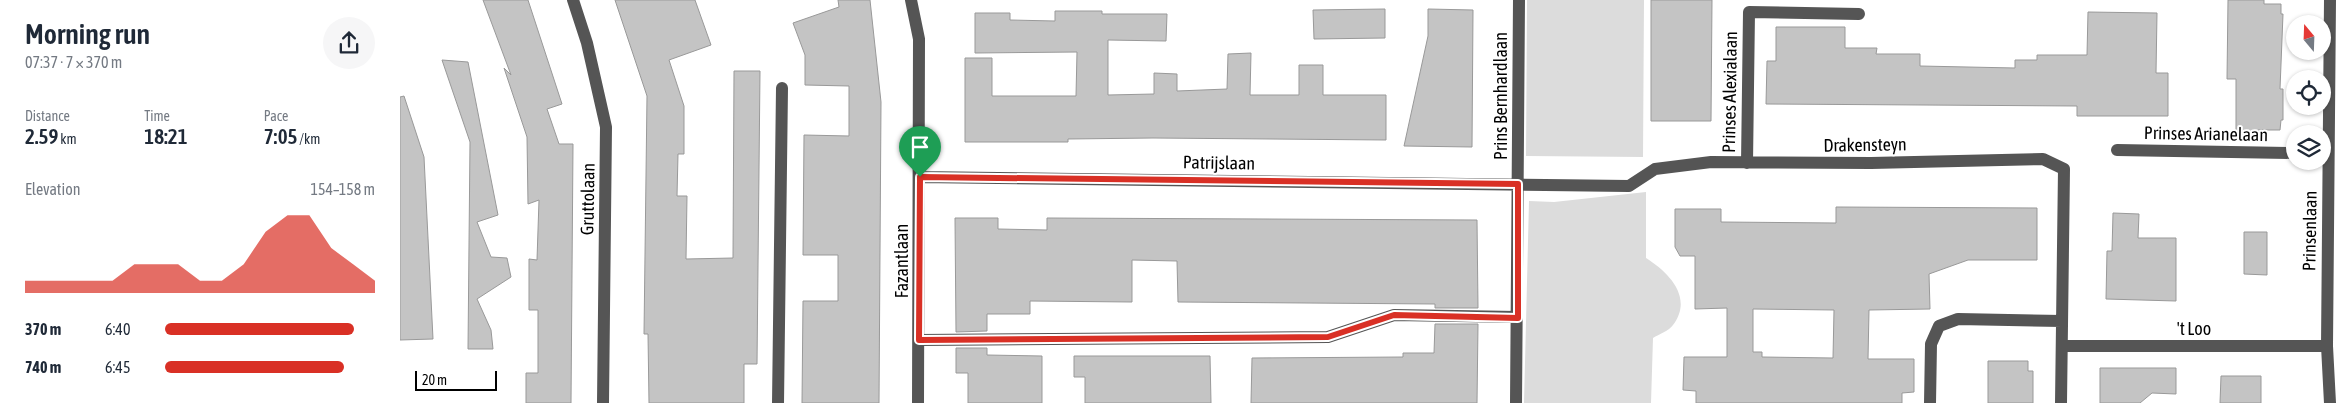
<!DOCTYPE html>
<meta charset="utf-8">
<style>
:root{--surface:#fff;--page:#f6f6f7;--text:#1f2937;--muted:#747a83;--accent:#d93025}
body{margin:0;font-family:"Asap Condensed",sans-serif;background:var(--page);color:var(--text);height:100vh;display:flex;flex-direction:column;font-size:19px;white-space:nowrap}
*{box-sizing:border-box;margin:0}
p{font-size:16px;color:var(--muted)}
.icon{flex:none;width:28px;height:28px;fill:none;stroke:currentColor;stroke-width:2;stroke-linecap:round;stroke-linejoin:round}
.map{position:relative;flex:1;overflow:hidden}
.sheet{display:flex;flex-direction:column;background:var(--surface);width:400px}
.sheet>*{flex:none}
.needle{width:32px;rotate:341deg}
.buttons{position:absolute;left:1886px;top:15px;display:grid;gap:10px}
.buttons a{display:grid;place-items:center;width:45px;height:45px;border-radius:50%;background:var(--surface);box-shadow:0 1px 4px #0004;font-size:25px}
.scale{position:absolute;left:15px;bottom:12px;width:82px;box-sizing:border-box;padding-left:5px;border:2px solid #000;border-top:0;font-size:14px;line-height:18px;white-space:nowrap;color:#000;-webkit-text-stroke:4px #fff;paint-order:stroke}
.pin{position:absolute;display:grid;place-items:center;width:42px;height:42px;color:#fff;margin:-51px -21px;border-radius:50% 50% 50% 0;rotate:-45deg;box-shadow:0 0 5px #0007}
.pin .icon{rotate:45deg}
.round{display:grid;place-items:center;flex:none;width:52px;height:52px;border-radius:26px;background:var(--page)}
.overview{display:flex;align-items:center;justify-content:space-between;height:85px;padding:0 25px}
h1{font-size:28px;font-weight:600;line-height:38px}
.figures{display:grid;grid-template-columns:repeat(3,1fr);gap:8px;height:85px;padding:5px 25px}
.figures div{display:grid;align-content:center}
.figures b{font-size:21px;font-weight:600}
.figures small{font-size:14px;font-weight:400}
.figures p{font-size:14px}
.chart{height:140px;padding:10px 25px}
.chart p{display:flex;justify-content:space-between}
.chart svg{width:100%;height:90px;margin-top:5px;fill:var(--accent);opacity:.7}
ul{padding:0 25px;list-style:none;font-size:16px}
li{display:grid;grid-template-columns:80px 60px 1fr;align-items:center;height:38px}
li i{height:12px;border-radius:6px;background:var(--accent)}
main{display:flex;flex:1;min-height:0}
.map>svg:first-child{display:block}
.green{fill:#dcdcdc}
.building{fill:#c4c4c4;stroke:#999;fill-rule:evenodd}
.lines{fill:none;stroke-linecap:round;stroke-linejoin:round}
.minor{stroke:#555;stroke-width:12}
.route-casing{stroke:#fff;stroke-width:10}
.route{stroke:#d93025;stroke-width:6}
.labels{text-anchor:middle;stroke-width:4;stroke-linejoin:round;paint-order:stroke}
.street-label{font-size:18px;fill:#000;stroke:#fff}
</style>
<main>
<section class="sheet">
<div class="overview"><div><h1>Morning run</h1><p>07:37 · 7 × 370 m</p></div><a class="round"><svg class="icon" aria-label="share" viewBox="0 0 24 24"><path d="M12 15V3M7 8l5-5 5 5M5 13v7h14v-7"/></svg></a></div>
<div class="figures">
<div><p>Distance</p><b>2.59<small> km</small></b></div>
<div><p>Time</p><b>18:21</b></div>
<div><p>Pace</p><b>7:05<small> /km</small></b></div>
</div>
<div class="chart"><p><span>Elevation</span>154–158 m</p>
<svg viewBox="0 0 160 44" preserveAspectRatio="none"><path d="M0 44V38L10 38L20 38L30 38L40 38L50 30L60 30L70 30L80 38L90 38L100 30L110 14L120 6L130 6L140 22L150 30L160 38V44z"/></svg>
</div>
<ul>
<li><b>370 m</b>6:40<i style="width:90%"></i></li>
<li><b>740 m</b>6:45<i style="width:85%"></i></li>
</ul>
</section>
<div class="map">
<svg width="1947" height="403" viewBox="0 0 1947 403">
<rect width="100%" height="100%" fill="#fff"/>
<path class="green" d="M 1127,0 L 1244,0 L 1243,157 L 1126,156 Z
M 1246,192 L 1246,258 C 1268,272 1294,297 1273,325 C 1269,331 1259,334 1253,338 L 1251,403 L 1124,403 L 1129,201 L 1154,202 Z"/>
<path class="building" d="M 83,0 L 128,0 L 162,104 L 147,109 L 159,144 L 173,144 L 171,403 L 126,403 L 126,373 L 138,373 L 138,310 L 129,310 L 129,259 L 137,260 L 139,200 L 128,204 L 127,137 L 104,68 L 111,75 Z
M 215,0 L 295,0 L 311,45 L 269,60 L 284,106 L 284,154 L 278,154 L 277,196 L 287,196 L 286,259 L 333,258 L 334,71 L 360,71 L 357,364 L 344,364 L 344,403 L 249,403 L 248,334 L 244,334 L 247,96 Z
M 438,0 L 470,0 L 481,102 L 479,403 L 402,403 L 403,301 L 438,301 L 438,255 L 403,255 L 404,135 L 449,136 L 449,86 L 405,85 L 405,55 L 393,23 L 439,7 Z
M 1251,0 L 1312,0 L 1311,121 L 1251,121 Z
M 1828,0 L 1864,0 L 1864,4 L 1881,4 L 1881,14 L 1883,14 L 1880,89 L 1883,89 L 1883,120 L 1881,120 L 1880,130 L 1858,130 L 1858,135 L 1836,135 L 1836,79 L 1827,79 Z
M 985,9 L 985,38 L 914,39 L 913,10 Z
M 1028,9 L 1073,10 L 1072,147 L 1004,146 L 1028,36 Z
M 655,11 L 702,11 L 702,14 L 767,14 L 766,41 L 708,40 L 708,95 L 754,94 L 754,73 L 777,74 L 777,91 L 827,89 L 828,54 L 851,53 L 850,95 L 899,95 L 899,65 L 923,65 L 923,95 L 986,95 L 986,140 L 753,138 L 668,139 L 668,142 L 565,142 L 565,58 L 592,58 L 592,96 L 676,96 L 677,52 L 575,53 L 575,13 L 610,13 L 610,20 L 655,21 Z
M 1688,12 L 1757,13 L 1756,73 L 1768,73 L 1768,116 L 1677,116 L 1677,106 L 1366,104 L 1367,61 L 1376,61 L 1376,27 L 1445,27 L 1445,48 L 1477,48 L 1476,54 L 1520,54 L 1520,66 L 1615,68 L 1615,60 L 1637,60 L 1637,55 L 1687,55 Z
M 42,60 L 68,62 L 98,215 L 77,222 L 91,257 L 107,258 L 111,277 L 77,299 L 91,330 L 93,349 L 68,349 L 70,142 Z
M 4,96 L 24,157 L 33,339 L 0,340 L 0,97 Z
M 1436,207 L 1637,208 L 1637,260 L 1568,260 L 1529,274 L 1530,309 L 1469,310 L 1468,359 L 1514,359 L 1514,392 L 1502,393 L 1502,403 L 1296,403 L 1296,391 L 1283,390 L 1284,357 L 1327,357 L 1327,308 L 1295,309 L 1295,256 L 1280,256 L 1275,247 L 1275,209 L 1321,209 L 1321,222 L 1436,223 ZM 1353,309 L 1434,310 L 1433,358 L 1362,357 L 1362,352 L 1353,352 Z
M 1713,213 L 1739,214 L 1738,238 L 1776,238 L 1776,301 L 1706,299 L 1707,251 L 1712,251 Z
M 555,218 L 598,218 L 598,229 L 647,230 L 647,218 L 1077,220 L 1078,308 L 1035,308 L 1035,304 L 778,302 L 777,261 L 732,260 L 732,302 L 630,301 L 630,314 L 587,314 L 587,331 L 556,332 Z
M 1844,232 L 1867,232 L 1867,275 L 1844,274 Z
M 1035,324 L 1078,324 L 1077,403 L 851,403 L 852,358 L 1003,357 L 1003,353 L 1034,353 Z
M 556,348 L 587,348 L 587,355 L 642,356 L 642,403 L 568,403 L 568,373 L 556,373 Z
M 674,356 L 810,356 L 811,403 L 685,403 L 685,377 L 674,377 Z
M 1588,361 L 1628,361 L 1628,371 L 1633,371 L 1633,403 L 1588,403 Z
M 1700,368 L 1776,368 L 1776,394 L 1752,393 L 1740,403 L 1700,403 Z
M 1821,376 L 1861,376 L 1861,403 L 1820,403 Z"/>
<g class="lines">
<path class="minor" d="M 173,0 L 187,43 L 206,127 L 203,403
M 511,0 L 519,39 L 518,403
M 1930,0 L 1927,346 L 1930,403
M 1717,150 L 1895,153
M 1347,163 L 1349,12 L 1459,14
M 519,177 L 1229,186 L 1255,169 L 1311,162 L 1471,163 L 1643,159 L 1664,169 L 1661,403
M 519,340 L 928,337 L 994,315 L 1117,317
M 1662,346 L 1927,346
M 378,403 L 382,88
M 1116,403 L 1119,0
M 1530,403 L 1531,344 L 1539,326 L 1558,319 L 1662,321"/>
</g>
<g class="lines">
<defs>
<path id="route" d="M 520,177 L 1118,184 L 1118,318 L 994,315 L 928,337 L 519,340 Z"/>
</defs>
<use href="#route" class="route-casing"/>
<use href="#route" class="route"/>
</g>
<g class="labels">
<g class="street-label">
<text transform="translate(1330 92) rotate(-89)" y="6">Prinses Alexialaan</text>
<text transform="translate(1101 96) rotate(-90)" y="6">Prins Bernhardlaan</text>
<text transform="translate(1806 134) rotate(1)" y="6">Prinses Arianelaan</text>
<text transform="translate(1465 145) rotate(-1)" y="6">Drakensteyn</text>
<text transform="translate(819 163) rotate(1)" y="6">Patrijslaan</text>
<text transform="translate(188 199) rotate(-89)" y="6">Gruttolaan</text>
<text transform="translate(1910 231) rotate(-89)" y="6">Prinsenlaan</text>
<text transform="translate(502 261) rotate(-90)" y="6">Fazantlaan</text>
<text x="1794" y="335">'t Loo</text>
</g>
</g>
</svg>
<div class="buttons">
<a><svg class="needle" viewBox="-14 -14 28 28"><path d="M0-13l5 13h-10z" fill="#e53935"/><path d="M0 13l5-13h-10z" fill="#747a83"/></svg></a>
<a><svg class="icon" aria-label="locate" viewBox="0 0 24 24"><circle cx="12" cy="12" r="6"/><path d="M12 2v4M12 18v4M2 12h4M18 12h4"/></svg></a>
<a><svg class="icon" aria-label="layers" viewBox="0 0 24 24"><path d="M12 4l9 5-9 5-9-5zM3 14l9 5 9-5"/></svg></a>
</div>
<div class="scale">20 m</div>
<div class="pin" style="left:520px;top:177px;background:#1e9e55"><svg class="icon" aria-label="arrive" viewBox="0 0 24 24"><path d="M6 21V4h12l-3 4 3 4H6"/></svg></div>
</div>
</main>
